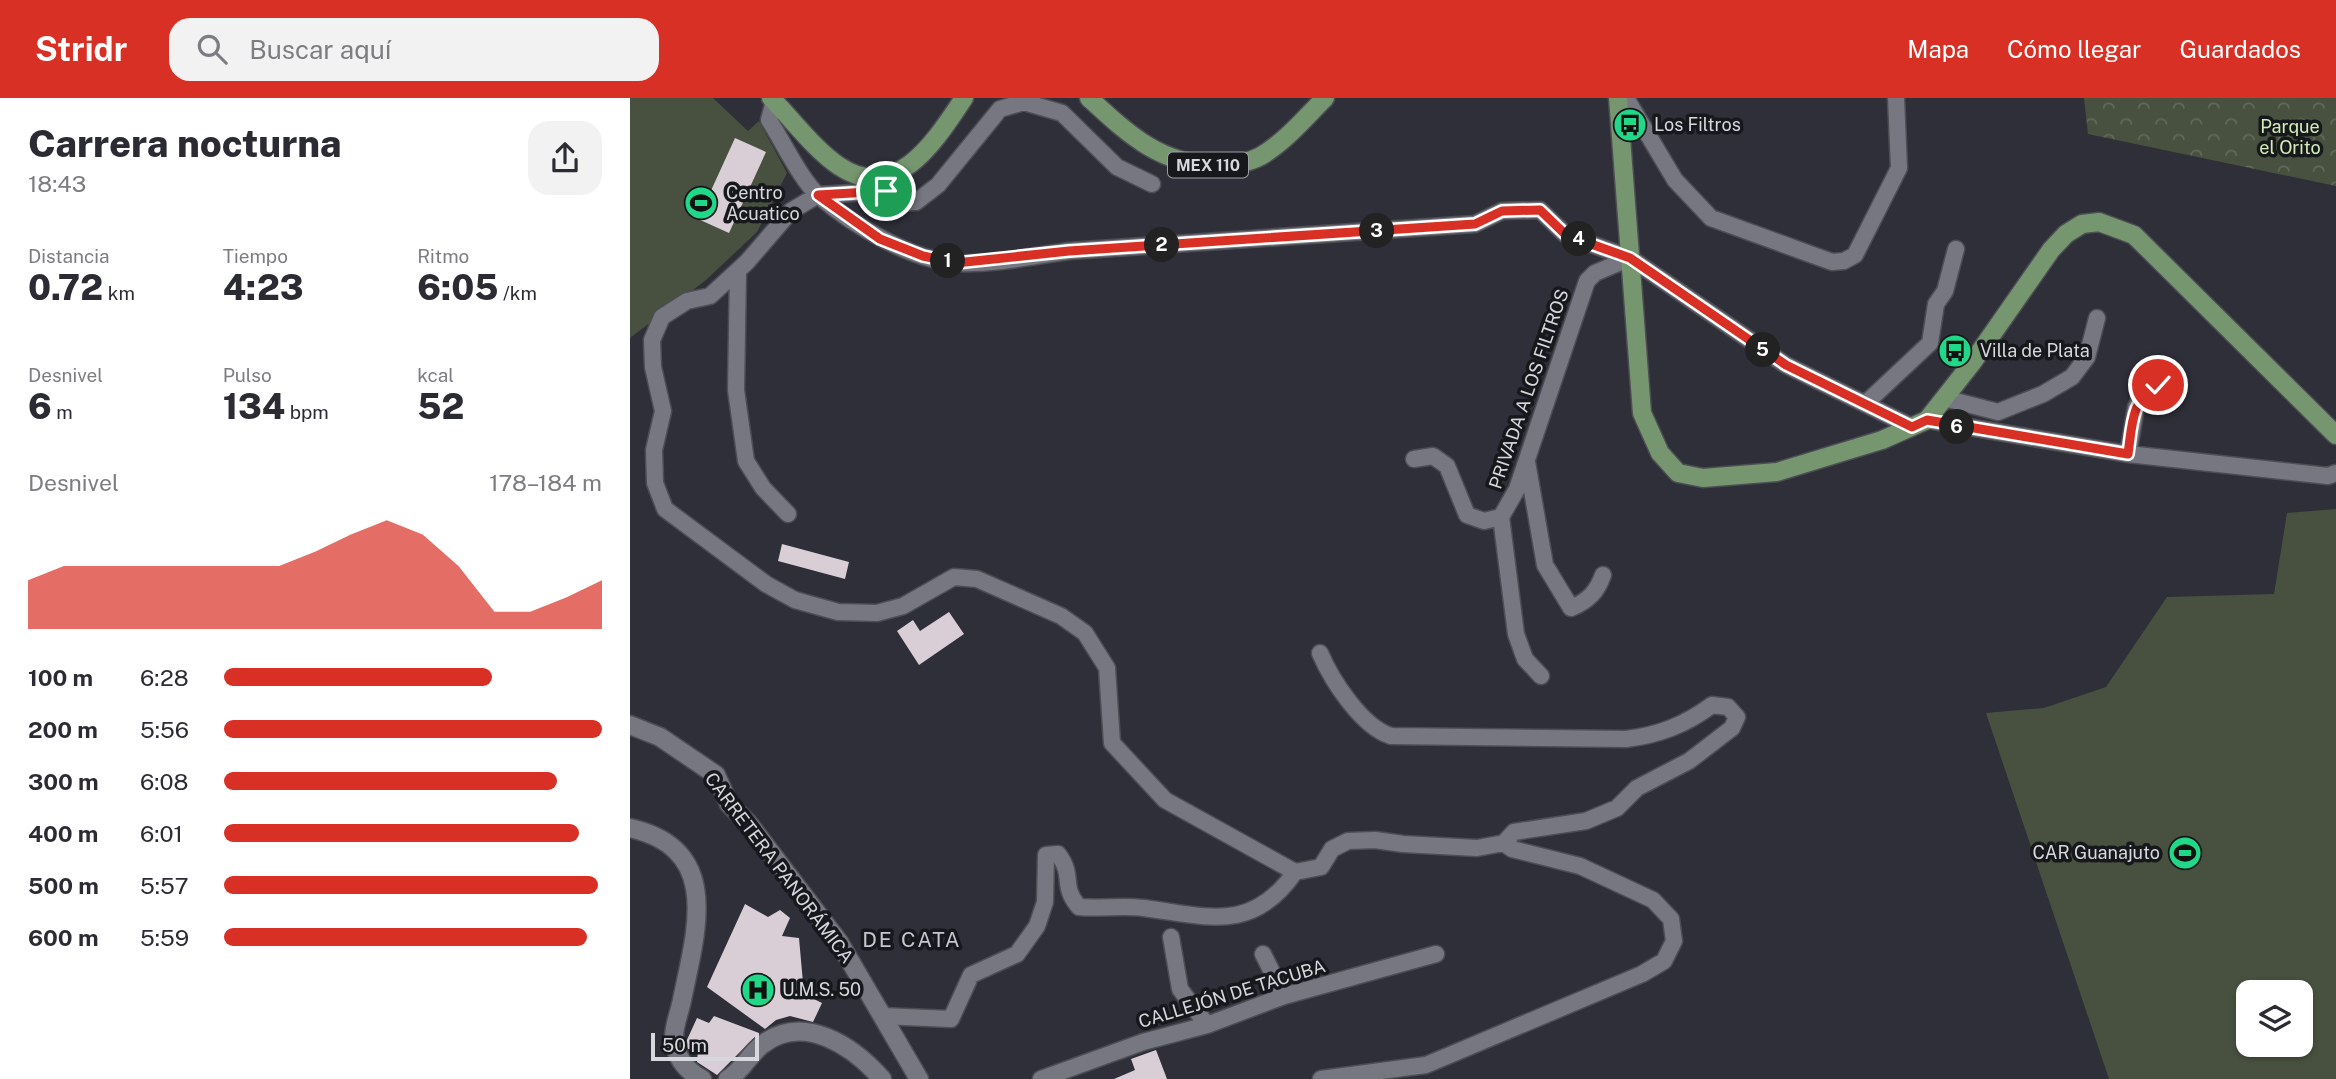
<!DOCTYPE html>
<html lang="es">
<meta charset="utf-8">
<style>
:root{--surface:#fff;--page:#f2f2f3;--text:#2b2b33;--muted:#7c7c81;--accent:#d93025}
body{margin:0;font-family:"Public Sans",sans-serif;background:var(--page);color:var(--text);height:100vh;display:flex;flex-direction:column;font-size:26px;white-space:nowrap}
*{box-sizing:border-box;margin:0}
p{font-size:23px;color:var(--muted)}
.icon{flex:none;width:38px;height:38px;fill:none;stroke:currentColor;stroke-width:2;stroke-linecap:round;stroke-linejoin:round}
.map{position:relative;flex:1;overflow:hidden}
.drawer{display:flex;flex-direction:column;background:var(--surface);width:630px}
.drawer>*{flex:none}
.fabs{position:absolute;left:1606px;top:882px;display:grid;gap:14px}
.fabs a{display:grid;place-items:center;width:77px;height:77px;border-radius:14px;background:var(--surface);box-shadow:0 2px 5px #0004;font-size:35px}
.scale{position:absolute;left:21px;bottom:18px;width:108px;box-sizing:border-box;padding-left:7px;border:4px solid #d7d8dd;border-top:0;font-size:19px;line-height:24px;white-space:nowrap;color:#d7d8dd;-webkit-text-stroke:5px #17181c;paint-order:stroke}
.pin{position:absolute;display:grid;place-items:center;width:60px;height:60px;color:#fff;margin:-30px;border:4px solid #fff;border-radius:50%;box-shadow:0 2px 7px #0007}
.km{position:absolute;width:35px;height:35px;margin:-18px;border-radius:50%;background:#222;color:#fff;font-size:19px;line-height:35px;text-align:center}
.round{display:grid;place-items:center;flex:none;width:74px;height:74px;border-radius:21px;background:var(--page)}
.summary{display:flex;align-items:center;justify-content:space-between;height:119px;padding:0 28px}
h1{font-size:38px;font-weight:800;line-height:52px}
.metrics{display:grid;grid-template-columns:repeat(3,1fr);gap:10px;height:119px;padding:7px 28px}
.metrics div{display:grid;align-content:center}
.metrics b{font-size:35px;font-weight:800}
.metrics small{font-size:19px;font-weight:400}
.metrics p{font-size:19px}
.chart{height:196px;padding:14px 28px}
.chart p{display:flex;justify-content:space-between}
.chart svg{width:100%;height:126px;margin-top:7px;fill:var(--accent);opacity:.7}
ul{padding:0 28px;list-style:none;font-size:23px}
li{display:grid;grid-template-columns:112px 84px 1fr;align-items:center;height:52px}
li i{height:18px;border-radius:9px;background:var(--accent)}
header{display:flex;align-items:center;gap:42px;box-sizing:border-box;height:98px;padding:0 35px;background:var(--accent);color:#fff}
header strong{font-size:33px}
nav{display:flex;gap:38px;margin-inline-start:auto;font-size:24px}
.search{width:490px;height:63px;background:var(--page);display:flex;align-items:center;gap:18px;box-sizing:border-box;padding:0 24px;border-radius:21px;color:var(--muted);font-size:26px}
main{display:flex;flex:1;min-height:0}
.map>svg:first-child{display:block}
.green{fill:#48513f;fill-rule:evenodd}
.park{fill:url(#park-crowns)}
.building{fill:#d9ced6}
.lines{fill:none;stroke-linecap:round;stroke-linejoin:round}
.minor-casing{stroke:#4d4d54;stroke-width:19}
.tertiary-casing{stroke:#4d4d54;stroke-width:21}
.primary-casing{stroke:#4d4d54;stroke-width:21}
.minor{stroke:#767781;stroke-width:16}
.tertiary{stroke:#767781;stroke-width:18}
.primary{stroke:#769670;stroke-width:18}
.route-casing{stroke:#fff;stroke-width:14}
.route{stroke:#d93025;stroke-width:9}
.labels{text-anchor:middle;stroke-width:7;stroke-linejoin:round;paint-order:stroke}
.shield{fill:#17181c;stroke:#9d9ea3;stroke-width:2}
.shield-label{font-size:16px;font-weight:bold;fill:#d7d8dd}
.poi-label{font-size:18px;fill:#d7d8dd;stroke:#17181c;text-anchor:start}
.park-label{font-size:18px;fill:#d3edb8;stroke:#17181c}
.street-label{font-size:18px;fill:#d7d8dd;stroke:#17181c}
.quarter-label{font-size:21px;letter-spacing:2px;fill:#c5c6d1;stroke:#17181c}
</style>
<header>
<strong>Stridr</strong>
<div class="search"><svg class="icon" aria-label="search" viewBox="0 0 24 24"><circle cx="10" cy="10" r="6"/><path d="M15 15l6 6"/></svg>Buscar aquí</div>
<nav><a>Mapa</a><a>Cómo llegar</a><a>Guardados</a></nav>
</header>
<main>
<section class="drawer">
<div class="summary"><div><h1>Carrera nocturna</h1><p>18:43</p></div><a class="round"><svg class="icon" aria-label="share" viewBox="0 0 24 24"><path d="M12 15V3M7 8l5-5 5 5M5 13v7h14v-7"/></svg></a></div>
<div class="metrics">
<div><p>Distancia</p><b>0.72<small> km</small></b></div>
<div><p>Tiempo</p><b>4:23</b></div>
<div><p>Ritmo</p><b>6:05<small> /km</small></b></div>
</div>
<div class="metrics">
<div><p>Desnivel</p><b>6<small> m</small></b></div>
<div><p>Pulso</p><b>134<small> bpm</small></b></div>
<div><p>kcal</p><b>52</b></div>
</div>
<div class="chart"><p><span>Desnivel</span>178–184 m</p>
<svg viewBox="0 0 160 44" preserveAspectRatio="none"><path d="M0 44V27L10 22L20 22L30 22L40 22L50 22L60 22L70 22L80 17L90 11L100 6L110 11L120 22L130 38L140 38L150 33L160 27V44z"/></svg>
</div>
<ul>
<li><b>100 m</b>6:28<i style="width:71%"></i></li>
<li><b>200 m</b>5:56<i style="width:100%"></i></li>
<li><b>300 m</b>6:08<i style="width:88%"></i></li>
<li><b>400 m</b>6:01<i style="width:94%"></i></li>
<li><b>500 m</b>5:57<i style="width:99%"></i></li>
<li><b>600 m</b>5:59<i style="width:96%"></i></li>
</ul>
</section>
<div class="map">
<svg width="1706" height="981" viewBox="0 0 1706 981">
<defs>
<pattern id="park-crowns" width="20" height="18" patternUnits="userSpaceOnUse" patternTransform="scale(1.75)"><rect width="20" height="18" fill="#48513f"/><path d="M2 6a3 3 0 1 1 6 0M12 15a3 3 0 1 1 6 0" fill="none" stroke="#62695a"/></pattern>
</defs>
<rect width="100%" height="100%" fill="#2e2f38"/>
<path class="green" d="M 0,0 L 83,0 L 118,33 L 129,23 L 157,75 L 127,134 L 76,182 L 0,240 Z
M 1706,411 L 1706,981 L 1479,981 L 1356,615 L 1414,610 L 1476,589 L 1537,499 L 1644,496 L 1657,415 ZM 1619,894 L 1671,894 L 1671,947 L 1619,947 Z"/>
<path class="park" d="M 1454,0 L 1706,0 L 1706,88 L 1458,36 Z"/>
<path class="building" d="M 105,40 L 136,54 L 99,135 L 68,121 Z
M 152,446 L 219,464 L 215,481 L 148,463 Z
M 319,514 L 334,536 L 289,567 L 267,533 L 283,522 L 290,533 Z
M 115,806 L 138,819 L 150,812 L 160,820 L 152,838 L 169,840 L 174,896 L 192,905 L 183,924 L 160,918 L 146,922 L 135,931 L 77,889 Z
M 84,918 L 129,935 L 87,977 L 67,964 L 68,952 L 58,951 L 56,944 L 67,920 L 79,925 Z
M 526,952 L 537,981 L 484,981 L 505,972 L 501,961 Z"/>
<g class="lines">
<defs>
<path id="minor" d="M 996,0 L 1045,82 L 1081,120 L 1202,164 L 1214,163 L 1225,157 L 1269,70 L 1266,0
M 144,3 L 139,22 C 153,44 171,82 189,98 C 222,127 283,163 327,165 C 364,167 403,158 439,153 L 845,126 L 872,113 L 910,112 L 936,137 L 1000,160 L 1156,267 L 1282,329
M 275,70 L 256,93 L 188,97 L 161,113 L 117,164 L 80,198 L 57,203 L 32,219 L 22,242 L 23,269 L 33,313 L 24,352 L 25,385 L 35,411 L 136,486 L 165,502 L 208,514 L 247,515 L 273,508 L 324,479 L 347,481 L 431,518 L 455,535 L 477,570 L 482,645 L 535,702 L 665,774 L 691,769 L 702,751 L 718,743 L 745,742 L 773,746 L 847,750 L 874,745 L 884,734 L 956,723 L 987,710 L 1007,690 L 1059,663 L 1102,630 L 1107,619 L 1098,609 L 1082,607 C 1055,627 1029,637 996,641 L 761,638 C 732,629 702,583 690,555
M 256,93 L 268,105 L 286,104 L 308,87 L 370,11 L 394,4 L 432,15 L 487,69 L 522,86
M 108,173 L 106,292 L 116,363 L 133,390 L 158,416
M 1314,300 L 1368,314 L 1413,296 L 1442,279 L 1457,259 L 1467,220
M 1235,306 L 1300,245 L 1306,206 L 1315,193 L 1326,151
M 1297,322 L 1498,356 L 1698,378 L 1706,375
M 1498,356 L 1506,309 L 1512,296 L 1540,284
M 784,361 L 803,358 L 817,368 L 837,417 L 854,423 L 871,419 L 887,391 L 957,183 L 965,175 L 1000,160
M 897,364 L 915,467 L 941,510 C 958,503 967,494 973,477
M 871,419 L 886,536 L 895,561 L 911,578
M 541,839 L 550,891 L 577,927
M 633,856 L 654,898
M 252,918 L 321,921 L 341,877 L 387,856 L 407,828 L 415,804 L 416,757 L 428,756 C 445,778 430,787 449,809 C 470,811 493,807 514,810 C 576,818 622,836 665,774
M 411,981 L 513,944 L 577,927 L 654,898 L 806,856
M 691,981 L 796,967 L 1012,876 L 1034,863 L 1044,843 L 1041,821 L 1023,802 L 950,768 L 882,751 L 874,745"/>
<path id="tertiary" d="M 0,627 L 30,639 L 86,677 L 99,706 L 119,726 L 209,844 L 289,981
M 0,730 C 93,751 66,833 52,902 C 50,913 44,927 44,939 C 45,958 55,972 72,981
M 98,981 C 113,972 119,956 133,946 C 174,915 223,948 252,981"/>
<path id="primary" d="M 141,0 C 163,22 184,51 209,68 C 267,107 307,40 334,0
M 459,0 C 496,34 530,67 584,67 C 600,67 616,66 631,58 C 656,43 675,20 695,0
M 988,0 L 1012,315 L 1030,355 L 1048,375 L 1073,380 L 1147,374 L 1252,342 L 1297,322 L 1342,265 L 1421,152 L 1436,136 L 1452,126 L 1469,124 L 1504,137 L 1706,337"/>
</defs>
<use href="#minor" class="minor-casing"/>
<use href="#tertiary" class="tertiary-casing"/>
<use href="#primary" class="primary-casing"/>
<use href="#minor" class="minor"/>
<use href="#tertiary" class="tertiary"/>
<use href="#primary" class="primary"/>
</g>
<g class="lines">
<defs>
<path id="route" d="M 256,93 L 188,97 L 250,141 L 293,158 L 326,165 L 439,153 L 845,126 L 872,113 L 910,112 L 936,137 L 1000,160 L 1156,267 L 1282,329 L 1297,322 L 1498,356 C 1502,329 1501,300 1528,287"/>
</defs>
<use href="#route" class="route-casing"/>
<use href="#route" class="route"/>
</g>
<defs>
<symbol id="bus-disc" viewBox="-11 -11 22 22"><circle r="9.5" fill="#20d887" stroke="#17181c"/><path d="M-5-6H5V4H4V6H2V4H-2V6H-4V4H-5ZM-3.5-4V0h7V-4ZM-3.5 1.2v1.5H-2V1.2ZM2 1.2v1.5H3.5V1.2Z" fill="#111"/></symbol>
<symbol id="stadium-disc" viewBox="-11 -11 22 22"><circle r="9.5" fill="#20d887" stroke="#17181c"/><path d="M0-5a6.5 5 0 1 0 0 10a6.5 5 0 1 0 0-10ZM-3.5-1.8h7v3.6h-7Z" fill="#111"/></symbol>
<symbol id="hospital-disc" viewBox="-11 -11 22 22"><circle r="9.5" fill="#20d887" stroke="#17181c"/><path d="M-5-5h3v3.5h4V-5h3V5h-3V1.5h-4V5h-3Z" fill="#111"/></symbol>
</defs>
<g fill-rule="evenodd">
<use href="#bus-disc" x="981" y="8" width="38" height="38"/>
<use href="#stadium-disc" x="52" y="86" width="38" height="38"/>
<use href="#bus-disc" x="1306" y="234" width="38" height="38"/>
<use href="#stadium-disc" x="1536" y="736" width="38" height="38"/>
<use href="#hospital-disc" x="109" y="873" width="38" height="38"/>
</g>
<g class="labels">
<rect class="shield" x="538" y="54.5" width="80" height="25" rx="5"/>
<g class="shield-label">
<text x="578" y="73">MEX 110</text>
</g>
<g class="poi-label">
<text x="1024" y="33">Los Filtros</text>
<text x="96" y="101">Centro<tspan x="96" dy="21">Acuatico</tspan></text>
<text x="1350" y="259">Villa de Plata</text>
<text x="1530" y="761" text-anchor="end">CAR Guanajuto</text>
<text x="152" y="898">U.M.S. 50</text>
</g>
<g class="park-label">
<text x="1660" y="35">Parque<tspan x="1660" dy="21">el Orito</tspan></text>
</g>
<g class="street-label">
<text transform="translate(899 291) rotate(-71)" y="6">PRIVADA A LOS FILTROS</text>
<text transform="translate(149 770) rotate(53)" y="6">CARRETERA PANORÁMICA</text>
<text transform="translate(602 896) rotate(-17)" y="6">CALLEJÓN DE TACUBA</text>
</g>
<g class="quarter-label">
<text x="282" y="849">DE CATA</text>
</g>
</g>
</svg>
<div class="fabs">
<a><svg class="icon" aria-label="layers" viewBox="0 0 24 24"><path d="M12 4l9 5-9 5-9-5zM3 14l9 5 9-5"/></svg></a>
</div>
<div class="scale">50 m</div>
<div class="pin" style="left:256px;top:93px;background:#1e9e55"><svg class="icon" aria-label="arrive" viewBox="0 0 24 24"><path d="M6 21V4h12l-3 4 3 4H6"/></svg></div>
<div class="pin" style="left:1528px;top:287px;background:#d93025"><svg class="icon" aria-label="check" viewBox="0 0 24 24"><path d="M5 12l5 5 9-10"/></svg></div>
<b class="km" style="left:318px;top:163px">1</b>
<b class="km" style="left:532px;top:147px">2</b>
<b class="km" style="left:747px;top:133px">3</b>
<b class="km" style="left:949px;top:141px">4</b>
<b class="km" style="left:1133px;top:252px">5</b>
<b class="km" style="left:1327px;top:329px">6</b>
</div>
</main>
